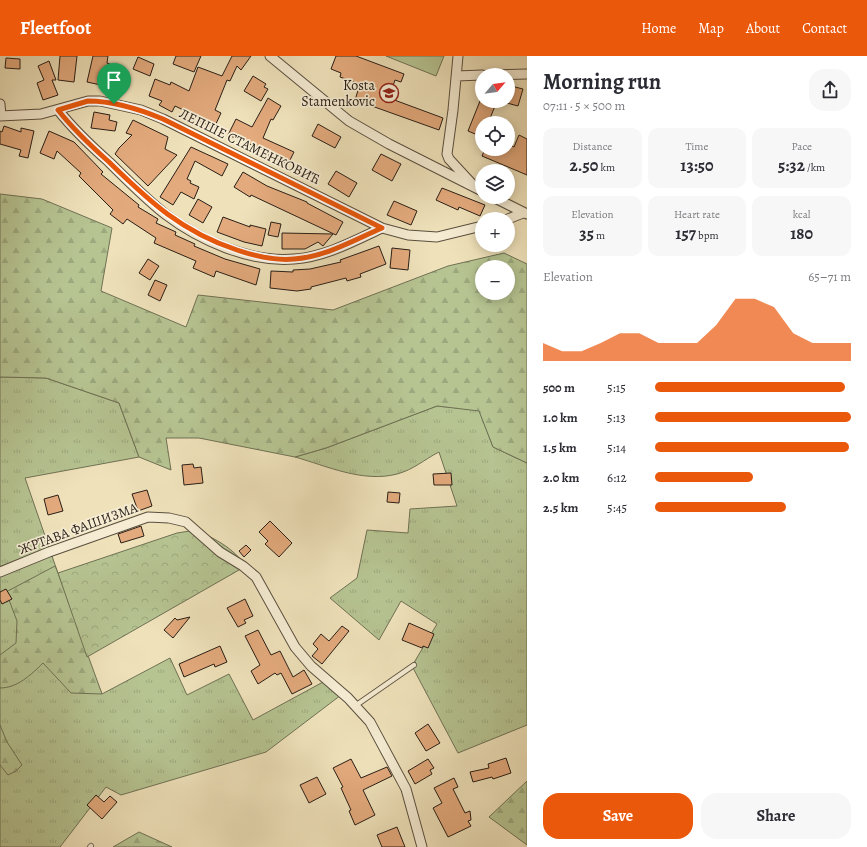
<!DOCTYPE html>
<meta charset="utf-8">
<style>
:root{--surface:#fff;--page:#f7f7f7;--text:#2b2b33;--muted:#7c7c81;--accent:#ea580c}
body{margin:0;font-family:Alegreya,serif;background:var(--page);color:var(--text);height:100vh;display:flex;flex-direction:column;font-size:15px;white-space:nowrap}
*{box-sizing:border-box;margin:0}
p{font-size:13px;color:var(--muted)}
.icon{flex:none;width:22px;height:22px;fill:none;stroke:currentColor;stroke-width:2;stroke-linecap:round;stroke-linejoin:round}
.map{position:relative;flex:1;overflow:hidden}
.sheet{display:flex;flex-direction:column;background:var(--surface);width:340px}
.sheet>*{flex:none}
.needle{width:26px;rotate:62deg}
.tools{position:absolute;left:475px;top:12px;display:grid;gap:8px}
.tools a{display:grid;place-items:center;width:40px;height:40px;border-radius:50%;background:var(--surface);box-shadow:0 2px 10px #0003;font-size:20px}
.pin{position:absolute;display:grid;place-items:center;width:34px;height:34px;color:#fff;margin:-41px -17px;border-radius:50% 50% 50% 0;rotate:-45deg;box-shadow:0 0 4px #0007}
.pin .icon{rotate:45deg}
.round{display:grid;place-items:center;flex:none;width:42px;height:42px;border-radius:16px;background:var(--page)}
.overview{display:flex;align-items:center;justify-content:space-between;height:68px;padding:0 16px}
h1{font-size:22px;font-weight:700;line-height:30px}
.figures{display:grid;grid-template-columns:repeat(3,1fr);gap:6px;height:68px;padding:4px 16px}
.figures div{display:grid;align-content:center;border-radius:10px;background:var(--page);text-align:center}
.figures b{font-size:17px;font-weight:700}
.figures small{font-size:11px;font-weight:400}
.figures p{font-size:11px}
.chart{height:112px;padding:8px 16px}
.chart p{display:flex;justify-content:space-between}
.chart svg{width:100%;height:72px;margin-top:4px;fill:var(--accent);opacity:.7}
.action{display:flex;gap:8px;margin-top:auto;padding:8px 16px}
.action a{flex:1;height:46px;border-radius:16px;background:var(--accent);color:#fff;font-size:16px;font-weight:700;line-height:46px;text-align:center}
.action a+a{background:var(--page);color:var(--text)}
ul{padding:0 16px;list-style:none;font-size:13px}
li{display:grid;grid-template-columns:64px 48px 1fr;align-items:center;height:30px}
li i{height:10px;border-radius:5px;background:var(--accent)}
header{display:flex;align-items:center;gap:24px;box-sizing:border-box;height:56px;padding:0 20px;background:var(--accent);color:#fff}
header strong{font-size:19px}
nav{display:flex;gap:22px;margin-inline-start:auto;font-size:14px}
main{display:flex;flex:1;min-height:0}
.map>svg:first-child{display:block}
.grass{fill:url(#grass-tufts);stroke:#6f7154}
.forest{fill:url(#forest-firs);stroke:#6f7154;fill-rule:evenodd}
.park{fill:url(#park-crowns);stroke:#6f7154}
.pitch{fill:#b6c492;stroke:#6f7154}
.building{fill:#e3aa7d;stroke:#281e16}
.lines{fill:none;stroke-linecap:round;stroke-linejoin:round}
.lane-casing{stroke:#5a4f3f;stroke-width:6}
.street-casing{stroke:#5a4f3f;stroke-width:11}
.lane{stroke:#f5ecd3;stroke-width:4.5}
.street{stroke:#f5ecd3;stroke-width:9}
.route-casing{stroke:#fff;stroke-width:8}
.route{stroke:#ea580c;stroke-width:5}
.labels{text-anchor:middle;stroke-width:3.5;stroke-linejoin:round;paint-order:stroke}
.poi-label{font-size:14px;fill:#281e16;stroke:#f5ecd3;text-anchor:end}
.street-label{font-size:14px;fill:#281e16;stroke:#f5ecd3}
</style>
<header>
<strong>Fleetfoot</strong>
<nav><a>Home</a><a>Map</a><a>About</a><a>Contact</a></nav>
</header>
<main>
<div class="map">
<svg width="527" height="791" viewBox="0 0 527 791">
<defs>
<pattern id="grass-tufts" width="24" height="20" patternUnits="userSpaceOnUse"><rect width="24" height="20" fill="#b6c492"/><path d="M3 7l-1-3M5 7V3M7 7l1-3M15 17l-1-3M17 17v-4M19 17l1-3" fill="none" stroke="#9ca87d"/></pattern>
<pattern id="forest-firs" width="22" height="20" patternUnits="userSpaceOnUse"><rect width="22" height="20" fill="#b6c492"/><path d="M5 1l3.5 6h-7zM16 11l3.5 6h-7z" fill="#9ca87d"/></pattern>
<pattern id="park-crowns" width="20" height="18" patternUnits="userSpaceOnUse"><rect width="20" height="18" fill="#b6c492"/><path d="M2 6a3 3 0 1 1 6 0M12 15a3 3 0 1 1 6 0" fill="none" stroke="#9ca87d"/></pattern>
</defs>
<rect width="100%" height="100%" fill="#efe2bb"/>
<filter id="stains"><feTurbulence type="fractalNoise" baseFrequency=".005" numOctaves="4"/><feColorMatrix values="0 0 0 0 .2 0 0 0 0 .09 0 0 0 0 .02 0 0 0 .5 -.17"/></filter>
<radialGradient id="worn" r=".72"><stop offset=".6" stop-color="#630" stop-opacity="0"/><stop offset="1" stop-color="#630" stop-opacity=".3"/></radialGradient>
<path class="grass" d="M 0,321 L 46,322 L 119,347 L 139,401 L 25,422 L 87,601 L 102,638 L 170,602 L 187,639 L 229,618 L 253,664 L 323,626 L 341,639 L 266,696 L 121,739 L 106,731 L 60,791 L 0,791 Z
M 437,350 L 479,354 L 493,391 L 527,407 L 527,669 L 458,697 L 412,610 L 437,568 L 401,545 L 379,584 L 330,542 L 357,522 L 367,474 L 408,477 L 410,453 L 457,450 L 439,396 C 425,403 413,414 397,418 C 363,427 327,410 295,401 L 326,392 Z"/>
<path class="forest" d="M 0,138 L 42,143 L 112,172 L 101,235 L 186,271 L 198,239 L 333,254 L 448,210 L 504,197 L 527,208 L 527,407 L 493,391 L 479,355 L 437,350 L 326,392 L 295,401 L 199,382 L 166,382 L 171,414 L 139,401 L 119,347 L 46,322 L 0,321 ZM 482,211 L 508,211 L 508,237 L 482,237 Z
M 55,510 L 58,517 L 102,638 L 71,637 L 43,607 C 31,619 17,632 0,632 L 0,599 L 16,587 L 17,565 L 6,536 Z
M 0,669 L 7,686 L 22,709 L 16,715 L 8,719 L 0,709 Z
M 527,725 L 527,789 L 489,761 Z
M 139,776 L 172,791 L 113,791 Z"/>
<path class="park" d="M 196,474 C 217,484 232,491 246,510 L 87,601 L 58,517 L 177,477 Z"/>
<path class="pitch" d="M 386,0 L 444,0 L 436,20 Z"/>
<path class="building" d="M 60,0 L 77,0 L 74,26 L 58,24 Z
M 93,0 L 108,0 L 107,7 L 127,15 L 122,28 L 103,21 L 101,29 L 87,26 Z
M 176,0 L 201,0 L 194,16 L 173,8 Z
M 232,0 L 251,0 L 241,14 L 237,10 L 230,25 L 227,24 L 215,54 L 221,57 L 214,72 L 199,65 L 200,62 L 175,50 L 172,56 L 159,49 L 162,45 L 149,40 L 155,23 L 170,29 L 171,26 L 189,35 L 198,11 L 222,20 Z
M 336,0 L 356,0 L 404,18 L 401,26 L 395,24 L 389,42 L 443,62 L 439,74 L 355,44 L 360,28 L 340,21 L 341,17 L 331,13 Z
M 138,1 L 154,8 L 150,20 L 133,13 Z
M 6,2 L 20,3 L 20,13 L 5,12 Z
M 49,5 L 56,24 L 52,24 L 58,39 L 43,44 L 37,27 L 44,24 L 38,10 Z
M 253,20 L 266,28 L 264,31 L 268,33 L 261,45 L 244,35 Z
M 511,30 L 523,33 L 518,50 L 507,47 Z
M 268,42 L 281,50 L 273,64 L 271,63 L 263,82 L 294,96 L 288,108 L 268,99 L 269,96 L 228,79 L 236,63 L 252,71 Z
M 480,45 L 497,45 L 489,65 L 486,64 L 485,67 L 482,67 L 480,80 L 468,75 Z
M 94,56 L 110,59 L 109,64 L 117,66 L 115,75 L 91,72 Z
M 133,64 L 168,81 L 165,93 L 177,99 L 148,130 L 115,98 L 119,92 L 132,79 L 126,77 Z
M 318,68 L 341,81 L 335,92 L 312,80 Z
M 4,70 L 21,76 L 21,72 L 34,75 L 28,102 L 19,100 L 21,94 L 0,88 L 0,75 L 2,76 Z
M 49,75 L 74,86 L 103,116 L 101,118 L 139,149 L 138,151 L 158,163 L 156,167 L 176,176 L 175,179 L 195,188 L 194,190 L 225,203 L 260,213 L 256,229 L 216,215 L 214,221 L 193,212 L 196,205 L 154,187 L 156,182 L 127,163 L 123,168 L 110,158 L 113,154 L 79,120 L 81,117 L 57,95 L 54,103 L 40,97 Z
M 519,79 L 527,83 L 527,119 L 482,100 L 485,93 L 508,93 L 508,88 L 514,91 Z
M 191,91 L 228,108 L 222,120 L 195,105 L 187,123 L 191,125 L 190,127 L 199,131 L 194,143 L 181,136 L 173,149 L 160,141 Z
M 381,98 L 401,108 L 392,125 L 372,114 Z
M 336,115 L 357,127 L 349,141 L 328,128 Z
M 243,116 L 267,130 L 307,146 L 307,147 L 343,166 L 336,179 L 251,139 L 250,141 L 234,131 Z
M 442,132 L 485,149 L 480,160 L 459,151 L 458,154 L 436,144 Z
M 198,143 L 212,151 L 203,167 L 189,159 Z
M 394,145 L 417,155 L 411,169 L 387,159 Z
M 223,161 L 250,171 L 250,169 L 266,173 L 262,190 L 244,186 L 217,176 Z
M 271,166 L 281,168 L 278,181 L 268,179 Z
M 282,177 L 333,178 L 323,190 L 318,186 L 305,193 L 282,193 Z
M 379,190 L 386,208 L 360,218 L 361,221 L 347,225 L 346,222 L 311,231 L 311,233 L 297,235 L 270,232 L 271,215 L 293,216 L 293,214 L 310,213 L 341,206 L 340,204 Z
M 392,192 L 410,194 L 408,214 L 390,212 Z
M 148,203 L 159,210 L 150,224 L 139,217 Z
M 155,224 L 167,229 L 160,245 L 148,239 Z
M 193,408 L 194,412 L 201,411 L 203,427 L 184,429 L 182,409 Z
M 451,417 L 452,429 L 434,429 L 433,418 Z
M 147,434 L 152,450 L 138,455 L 132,438 Z
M 388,436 L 400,437 L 399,447 L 387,446 Z
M 58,439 L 63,455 L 48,459 L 44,443 Z
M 270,465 L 292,487 L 279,501 L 265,488 L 268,485 L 259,476 Z
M 141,470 L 144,480 L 121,487 L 118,478 Z
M 246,489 L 251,494 L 244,501 L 239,495 Z
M 6,533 L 12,543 L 2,548 L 0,544 L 0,536 Z
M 245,543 L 253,560 L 244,564 L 246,567 L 238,571 L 227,552 Z
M 190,561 L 173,582 L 164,574 L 175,562 L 177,564 Z
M 409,567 L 434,578 L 428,592 L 423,590 L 422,592 L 402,584 Z
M 342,570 L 349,575 L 322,608 L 312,600 L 318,593 L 313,588 L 321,578 L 329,585 Z
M 258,574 L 271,599 L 280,595 L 293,621 L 304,614 L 312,628 L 292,638 L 281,617 L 277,619 L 275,617 L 258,628 L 251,615 L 260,609 L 245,580 Z
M 220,590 L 227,606 L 215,611 L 214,608 L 184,621 L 179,608 Z
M 428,668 L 440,687 L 426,695 L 415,677 Z
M 506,702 L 511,717 L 493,723 L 492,721 L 473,726 L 470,716 L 489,712 L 488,708 Z
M 351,703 L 361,722 L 387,711 L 392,720 L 363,734 L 375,759 L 355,769 L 349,755 L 351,754 L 341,732 L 343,731 L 333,712 Z
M 428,703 L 434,712 L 430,714 L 432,718 L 415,728 L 408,715 Z
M 317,721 L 326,738 L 309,747 L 300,729 Z
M 454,722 L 458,731 L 453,733 L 465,757 L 470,755 L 471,764 L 468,765 L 471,770 L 448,781 L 433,752 L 442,747 L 434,732 Z
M 96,739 L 104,746 L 110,740 L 117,746 L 102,763 L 87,749 Z
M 397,771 L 405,791 L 382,791 L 377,779 Z"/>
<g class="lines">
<defs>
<path id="lane" d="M 355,650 L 414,609
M 90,791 L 91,790"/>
<path id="street" d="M 270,0 L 349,65 L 389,88 L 482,135
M 458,0 L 453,54 L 447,98 L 449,103 L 474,130
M 494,19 L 527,18
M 457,20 L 482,19
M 0,48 L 1,60
M 58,54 C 73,73 91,90 109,106 C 127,124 145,142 165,158 C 199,184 250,207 294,203 C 325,201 354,185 382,172
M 0,60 L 41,58 L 88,45 L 100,45 L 141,54 L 163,63 L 382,172 L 408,179 L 437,181 L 482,170
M 493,141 L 527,158
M 508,163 L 523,157
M 0,516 L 49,496 L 148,461 L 169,462 L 186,466 L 220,496 L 243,510 L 256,521 L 295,591 L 311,610 L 348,642 L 370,666 L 406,733 L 422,791"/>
</defs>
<use href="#lane" class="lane-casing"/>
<use href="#street" class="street-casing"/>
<use href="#lane" class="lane"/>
<use href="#street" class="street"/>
</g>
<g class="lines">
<defs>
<path id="route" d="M 88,45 C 114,45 139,53 163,63 L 382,172 C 354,184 325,201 294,203 C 275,205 255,200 237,194 C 182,176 150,146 109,106 C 91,90 73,73 58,54 Z"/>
</defs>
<use href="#route" class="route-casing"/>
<use href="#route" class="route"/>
</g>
<defs>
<symbol id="school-ring" viewBox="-11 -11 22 22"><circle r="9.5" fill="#f5ecd3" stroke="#8f2418" stroke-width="1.5"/><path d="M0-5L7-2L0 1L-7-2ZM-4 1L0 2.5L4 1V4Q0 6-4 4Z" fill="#8f2418"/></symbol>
</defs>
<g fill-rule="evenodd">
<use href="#school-ring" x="378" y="26" width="22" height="22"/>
</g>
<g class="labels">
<g class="poi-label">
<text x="375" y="34">Kosta<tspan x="375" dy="16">Stamenkovic</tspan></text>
</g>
<g class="street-label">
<text transform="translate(250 90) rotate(26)" y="5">ЛЕПШЕ СТАМЕНКОВИЋ</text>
<text transform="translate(78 472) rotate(-20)" y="5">ЖРТАВА ФАШИЗМА</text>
</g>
</g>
<rect width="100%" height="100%" filter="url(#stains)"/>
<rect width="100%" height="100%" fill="url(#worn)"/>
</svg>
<div class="tools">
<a><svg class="needle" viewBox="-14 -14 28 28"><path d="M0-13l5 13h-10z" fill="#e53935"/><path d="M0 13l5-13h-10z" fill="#7c7c81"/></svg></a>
<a><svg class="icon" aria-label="locate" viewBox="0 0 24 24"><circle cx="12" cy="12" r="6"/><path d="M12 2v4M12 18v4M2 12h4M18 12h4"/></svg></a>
<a><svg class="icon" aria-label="layers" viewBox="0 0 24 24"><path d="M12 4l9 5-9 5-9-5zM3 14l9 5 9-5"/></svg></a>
<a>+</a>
<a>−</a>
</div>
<div class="pin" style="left:114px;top:48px;background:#1e9e55"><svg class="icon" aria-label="arrive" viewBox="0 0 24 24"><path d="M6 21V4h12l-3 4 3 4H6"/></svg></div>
</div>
<section class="sheet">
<div class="overview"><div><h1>Morning run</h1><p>07:11 · 5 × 500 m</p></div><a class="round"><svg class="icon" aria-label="share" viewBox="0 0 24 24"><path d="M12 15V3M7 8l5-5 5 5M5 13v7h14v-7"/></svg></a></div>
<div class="figures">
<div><p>Distance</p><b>2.50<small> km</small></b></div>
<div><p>Time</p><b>13:50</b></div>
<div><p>Pace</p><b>5:32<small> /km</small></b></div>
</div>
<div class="figures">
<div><p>Elevation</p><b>35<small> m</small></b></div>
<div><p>Heart rate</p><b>157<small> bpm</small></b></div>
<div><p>kcal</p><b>180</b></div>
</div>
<div class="chart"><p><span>Elevation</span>65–71 m</p>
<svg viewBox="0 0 160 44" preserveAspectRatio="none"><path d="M0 44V33L10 38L20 38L30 33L40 27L50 27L60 33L70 33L80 33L90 22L100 6L110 6L120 11L130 27L140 33L150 33L160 33V44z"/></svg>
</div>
<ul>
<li><b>500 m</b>5:15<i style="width:97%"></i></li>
<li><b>1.0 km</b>5:13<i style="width:100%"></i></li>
<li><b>1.5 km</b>5:14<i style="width:99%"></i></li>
<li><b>2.0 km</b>6:12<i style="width:50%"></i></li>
<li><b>2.5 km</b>5:45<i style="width:67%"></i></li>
</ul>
<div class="action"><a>Save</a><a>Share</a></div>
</section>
</main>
